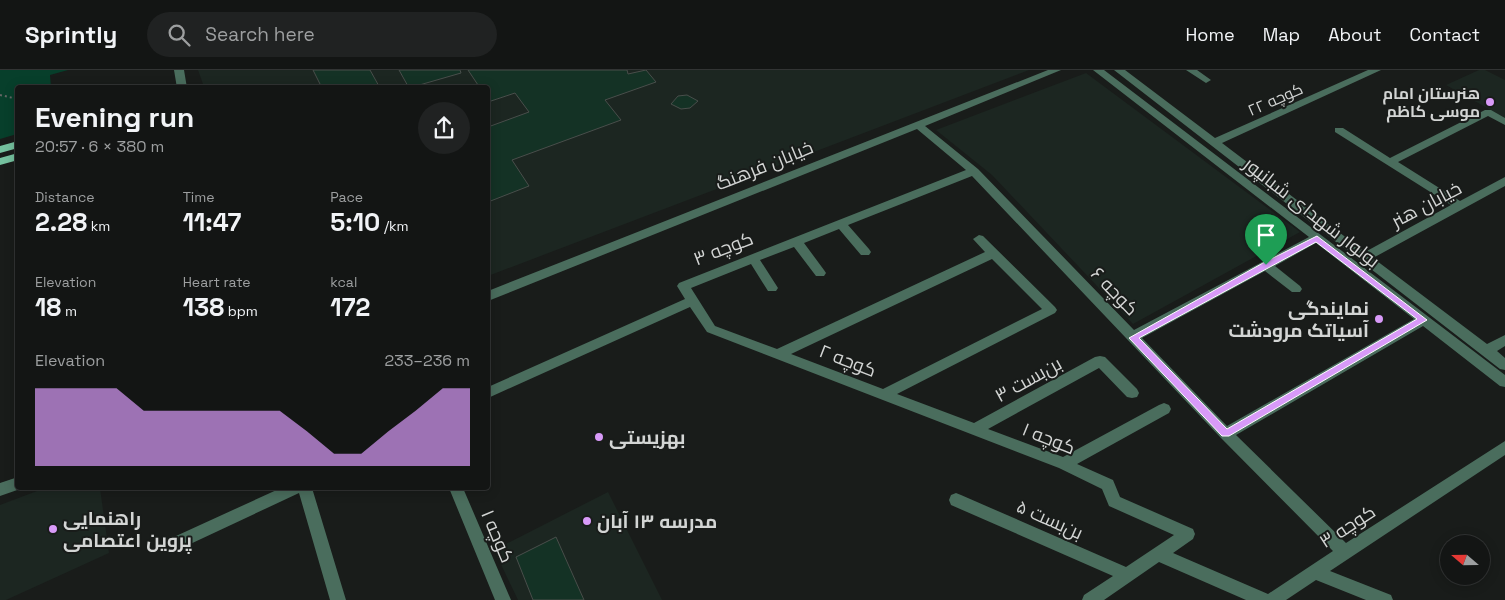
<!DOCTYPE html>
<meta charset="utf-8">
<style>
:root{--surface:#131514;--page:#202222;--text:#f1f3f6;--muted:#9d9fa0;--line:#323434;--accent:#d89af8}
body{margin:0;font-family:"Space Grotesk",Cairo,sans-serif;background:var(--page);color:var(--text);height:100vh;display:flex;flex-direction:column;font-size:19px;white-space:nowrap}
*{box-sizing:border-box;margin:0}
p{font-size:16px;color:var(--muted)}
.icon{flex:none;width:28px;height:28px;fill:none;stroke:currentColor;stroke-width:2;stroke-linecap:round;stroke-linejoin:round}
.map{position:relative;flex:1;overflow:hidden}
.drawer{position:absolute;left:15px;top:15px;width:475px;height:405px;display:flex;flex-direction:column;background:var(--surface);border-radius:5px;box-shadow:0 2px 12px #0003,0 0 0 1px var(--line)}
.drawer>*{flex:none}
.needle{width:32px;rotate:290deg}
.controls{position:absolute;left:1440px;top:465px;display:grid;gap:10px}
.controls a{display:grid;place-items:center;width:50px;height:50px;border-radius:50%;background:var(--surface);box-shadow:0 2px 12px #0003,0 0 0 1px var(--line);font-size:25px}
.pin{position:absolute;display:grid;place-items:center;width:42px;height:42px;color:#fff;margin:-51px -21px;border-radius:50% 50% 50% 0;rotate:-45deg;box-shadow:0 0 5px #0007}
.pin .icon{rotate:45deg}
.round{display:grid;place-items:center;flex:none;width:52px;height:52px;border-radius:26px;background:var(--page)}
.headline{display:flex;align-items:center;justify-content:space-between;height:85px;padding:0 20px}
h1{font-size:28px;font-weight:700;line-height:38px}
.metrics{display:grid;grid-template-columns:repeat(3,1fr);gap:8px;height:85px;padding:5px 20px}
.metrics div{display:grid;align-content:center}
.metrics b{font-size:25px;font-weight:700}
.metrics small{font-size:14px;font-weight:400}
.metrics p{font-size:14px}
.chart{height:140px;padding:10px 20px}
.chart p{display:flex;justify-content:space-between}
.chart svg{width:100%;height:90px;margin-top:5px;fill:var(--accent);opacity:.7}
header{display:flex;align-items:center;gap:30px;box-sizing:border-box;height:70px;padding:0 25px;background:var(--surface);border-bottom:1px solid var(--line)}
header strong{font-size:24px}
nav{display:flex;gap:28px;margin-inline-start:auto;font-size:18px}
.search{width:350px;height:45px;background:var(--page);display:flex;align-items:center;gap:12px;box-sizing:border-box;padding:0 18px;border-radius:28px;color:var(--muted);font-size:19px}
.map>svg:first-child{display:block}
.built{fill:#1c2621}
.green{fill:#073f2b}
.building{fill:#143225;stroke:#494e4b}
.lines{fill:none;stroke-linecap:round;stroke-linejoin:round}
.path{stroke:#646665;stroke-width:2;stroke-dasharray:2 3;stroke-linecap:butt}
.minor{fill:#4a6d5d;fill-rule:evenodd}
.major{fill:#75c29f;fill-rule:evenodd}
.route{fill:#d89af8;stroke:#fff;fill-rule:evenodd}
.poi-dot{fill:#d89af8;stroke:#191c1a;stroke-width:2}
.labels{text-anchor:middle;stroke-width:4;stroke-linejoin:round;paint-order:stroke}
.far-poi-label{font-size:16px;font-weight:bold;fill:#d3d5d4;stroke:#191c1a;text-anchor:end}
.far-street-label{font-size:16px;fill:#d3d5d4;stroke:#191c1a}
.street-label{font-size:19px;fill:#d3d5d4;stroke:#191c1a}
.poi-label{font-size:19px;font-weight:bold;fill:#d3d5d4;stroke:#191c1a;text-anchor:start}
</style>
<header>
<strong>Sprintly</strong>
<div class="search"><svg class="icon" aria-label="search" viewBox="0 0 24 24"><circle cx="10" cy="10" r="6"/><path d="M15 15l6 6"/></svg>Search here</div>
<nav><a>Home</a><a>Map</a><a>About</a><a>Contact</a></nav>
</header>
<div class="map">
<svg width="1505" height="530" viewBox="0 0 1505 530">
<rect width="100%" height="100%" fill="#191c1a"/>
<path class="built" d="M 198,0 L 1029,0 L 488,206 L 488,18 L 204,17 Z
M 1479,0 L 1485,0 L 1505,10 L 1505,48 L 1446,15 Z
M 1086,3 L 1300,162 L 1133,254 L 992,105 L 936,60 Z
M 45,418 L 100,418 L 109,483 L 6,530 L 0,530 L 0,435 Z
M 608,422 L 662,530 L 518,530 L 494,480 Z"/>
<path class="green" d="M 0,0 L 68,0 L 50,5 L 51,17 L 18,18 L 17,64 L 0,69 Z"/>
<path class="building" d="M 313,0 L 370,0 L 380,18 L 322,18 Z
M 399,0 L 460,0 L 461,3 L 409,18 Z
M 468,0 L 627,0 L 628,4 L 646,0 L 656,12 L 605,30 L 621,50 L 512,90 L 529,116 L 488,132 L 488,57 L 529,42 L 515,23 L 488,32 L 488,18 L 480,18 Z
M 687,25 L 698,31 L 690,38 L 681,39 L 671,34 L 678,26 Z
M 556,467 L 584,530 L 533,530 L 516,487 Z"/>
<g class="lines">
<path class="path" d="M 0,25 L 18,29"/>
<path class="minor" d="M 174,0 L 184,0 L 187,18 L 177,18 Z
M 1048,0 L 1061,0 L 925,56 L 978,99 L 1134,260 L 1309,167 L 1093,0 L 1104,0 L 1505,305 L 1505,317 L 1500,316 L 1423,256 L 1236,365 L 1346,473 L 1505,371 L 1505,385 L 1330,501 L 1391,525 L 1393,530 L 1366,530 L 1316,510 L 1286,530 L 1246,530 L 1159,492 L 1104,530 L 1082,530 L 1084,525 L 1113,506 L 951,435 L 949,430 L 951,425 L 956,423 L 961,425 L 1126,497 L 1174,465 L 1109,436 L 1102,419 L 1059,398 L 707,262 L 690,237 L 488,328 L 488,317 L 685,229 L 677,216 L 679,213 L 966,100 L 917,59 L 488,231 L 488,221 ZM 972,106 L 1221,368 L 1333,481 L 1268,524 L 1173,483 L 1193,469 L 1195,464 L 1193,459 L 1120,427 L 1113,410 L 1077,394 L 1169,343 L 1171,339 L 1169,335 L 1164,333 L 1159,335 L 1063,387 L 988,359 L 1099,298 L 1127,327 L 1132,328 L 1137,327 L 1139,323 L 1137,319 L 1105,287 L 1100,286 L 1095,287 L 974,353 L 897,324 L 1055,243 L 1057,240 L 1055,237 L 983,166 L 979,165 L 973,169 L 985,182 L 777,279 L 715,256 L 691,218 L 751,194 L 768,221 L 776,221 L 778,218 L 760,190 L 794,177 L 816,206 L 824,206 L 826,203 L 824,200 L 804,173 L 839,159 L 861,185 L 869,185 L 871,182 L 869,179 L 848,155 ZM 1316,173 L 1414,249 L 1227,356 L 1142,268 L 1265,201 L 1292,222 L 1300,222 L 1302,219 L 1300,216 L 1275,196 ZM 992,189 L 1042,239 L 883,319 L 791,284 Z
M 1114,0 L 1125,0 L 1215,68 L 1368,0 L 1381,0 L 1222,73 L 1365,182 L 1451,135 L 1335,62 L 1335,58 L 1343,58 L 1390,88 L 1485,40 L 1491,40 L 1505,48 L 1505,55 L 1488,46 L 1398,92 L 1460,131 L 1505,107 L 1505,116 L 1373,188 L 1487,274 L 1505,265 L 1505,276 L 1497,281 L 1505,288 L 1505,300 L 1500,299 Z
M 1186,0 L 1197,0 L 1211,10 L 1206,13 Z
M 18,407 L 18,418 L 23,418 L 0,426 L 0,413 Z
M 281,418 L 312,418 L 346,530 L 330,530 L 299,423 L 186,476 L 181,478 L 176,476 L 174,471 L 176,466 Z
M 449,418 L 463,418 L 511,530 L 495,530 Z"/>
<path class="major" d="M 18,71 L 18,78 L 0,83 L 0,76 Z
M 18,83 L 18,90 L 0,95 L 0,88 Z"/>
</g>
<path class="route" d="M 1317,166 L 1427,250 L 1229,366 L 1222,366 L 1129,268 L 1263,193 ZM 1316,172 L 1417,249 L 1227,359 L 1139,268 Z"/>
<g class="poi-dot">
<circle cx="1490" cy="32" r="5"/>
<circle cx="1379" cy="249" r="5"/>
<circle cx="599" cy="367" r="5"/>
<circle cx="587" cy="451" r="5"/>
<circle cx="53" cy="459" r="5"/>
</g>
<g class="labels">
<g class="far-poi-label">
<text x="1480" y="29">هنرستان امام<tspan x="1480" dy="18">موسی کاظم</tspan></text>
</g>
<g class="far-street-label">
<text transform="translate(1275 29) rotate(-24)" y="6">کوچه ۲۲</text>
</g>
<g class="street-label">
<text transform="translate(764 95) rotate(-22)" y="7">خیابان فرهنگ</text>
<text transform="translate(1426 134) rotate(-28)" y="7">خیابان هنر</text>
<text transform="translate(1312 142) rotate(38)" y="7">بولوار شهدای شبانپور</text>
<text transform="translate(723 178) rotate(-21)" y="7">کوچه ۳</text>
<text transform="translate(1115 221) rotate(46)" y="7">کوچه ۶</text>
<text transform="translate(848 290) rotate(21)" y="7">کوچه ۲</text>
<text transform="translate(1028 309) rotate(-29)" y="7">بن‌بست ۳</text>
<text transform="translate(1049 368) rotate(22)" y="7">کوچه ۱</text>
<text transform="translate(1050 449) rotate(24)" y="7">بن‌بست ۵</text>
<text transform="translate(1347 456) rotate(-33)" y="7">کوچه ۳</text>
<text transform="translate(498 466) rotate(67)" y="7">کوچه ۱</text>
</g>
<g class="poi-label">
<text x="1369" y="245" text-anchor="end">نمایندگی<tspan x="1369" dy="22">آسیاتک مرودشت</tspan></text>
<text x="609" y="374">بهزیستی</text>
<text x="63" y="455">راهنمایی<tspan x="63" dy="22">پروین اعتصامی</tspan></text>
<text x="597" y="458">مدرسه ۱۳ آبان</text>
</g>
</g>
</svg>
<div class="controls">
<a><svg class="needle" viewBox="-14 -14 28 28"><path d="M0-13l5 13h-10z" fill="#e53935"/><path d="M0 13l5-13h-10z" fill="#9d9fa0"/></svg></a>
</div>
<div class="pin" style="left:1266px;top:195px;background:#1e9e55"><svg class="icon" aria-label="arrive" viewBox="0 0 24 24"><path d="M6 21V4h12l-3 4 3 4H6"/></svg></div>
<section class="drawer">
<div class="headline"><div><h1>Evening run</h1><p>20:57 · 6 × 380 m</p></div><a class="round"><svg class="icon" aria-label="share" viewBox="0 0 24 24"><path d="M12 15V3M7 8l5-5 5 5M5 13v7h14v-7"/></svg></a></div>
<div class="metrics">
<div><p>Distance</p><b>2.28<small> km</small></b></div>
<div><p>Time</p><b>11:47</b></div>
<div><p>Pace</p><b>5:10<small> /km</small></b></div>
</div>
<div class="metrics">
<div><p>Elevation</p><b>18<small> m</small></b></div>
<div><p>Heart rate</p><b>138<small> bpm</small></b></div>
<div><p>kcal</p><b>172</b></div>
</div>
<div class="chart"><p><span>Elevation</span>233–236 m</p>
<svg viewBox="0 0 160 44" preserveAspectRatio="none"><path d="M0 44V6L10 6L20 6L30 6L40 17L50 17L60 17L70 17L80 17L90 17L100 27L110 38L120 38L130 27L140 17L150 6L160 6V44z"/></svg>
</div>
</section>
</div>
